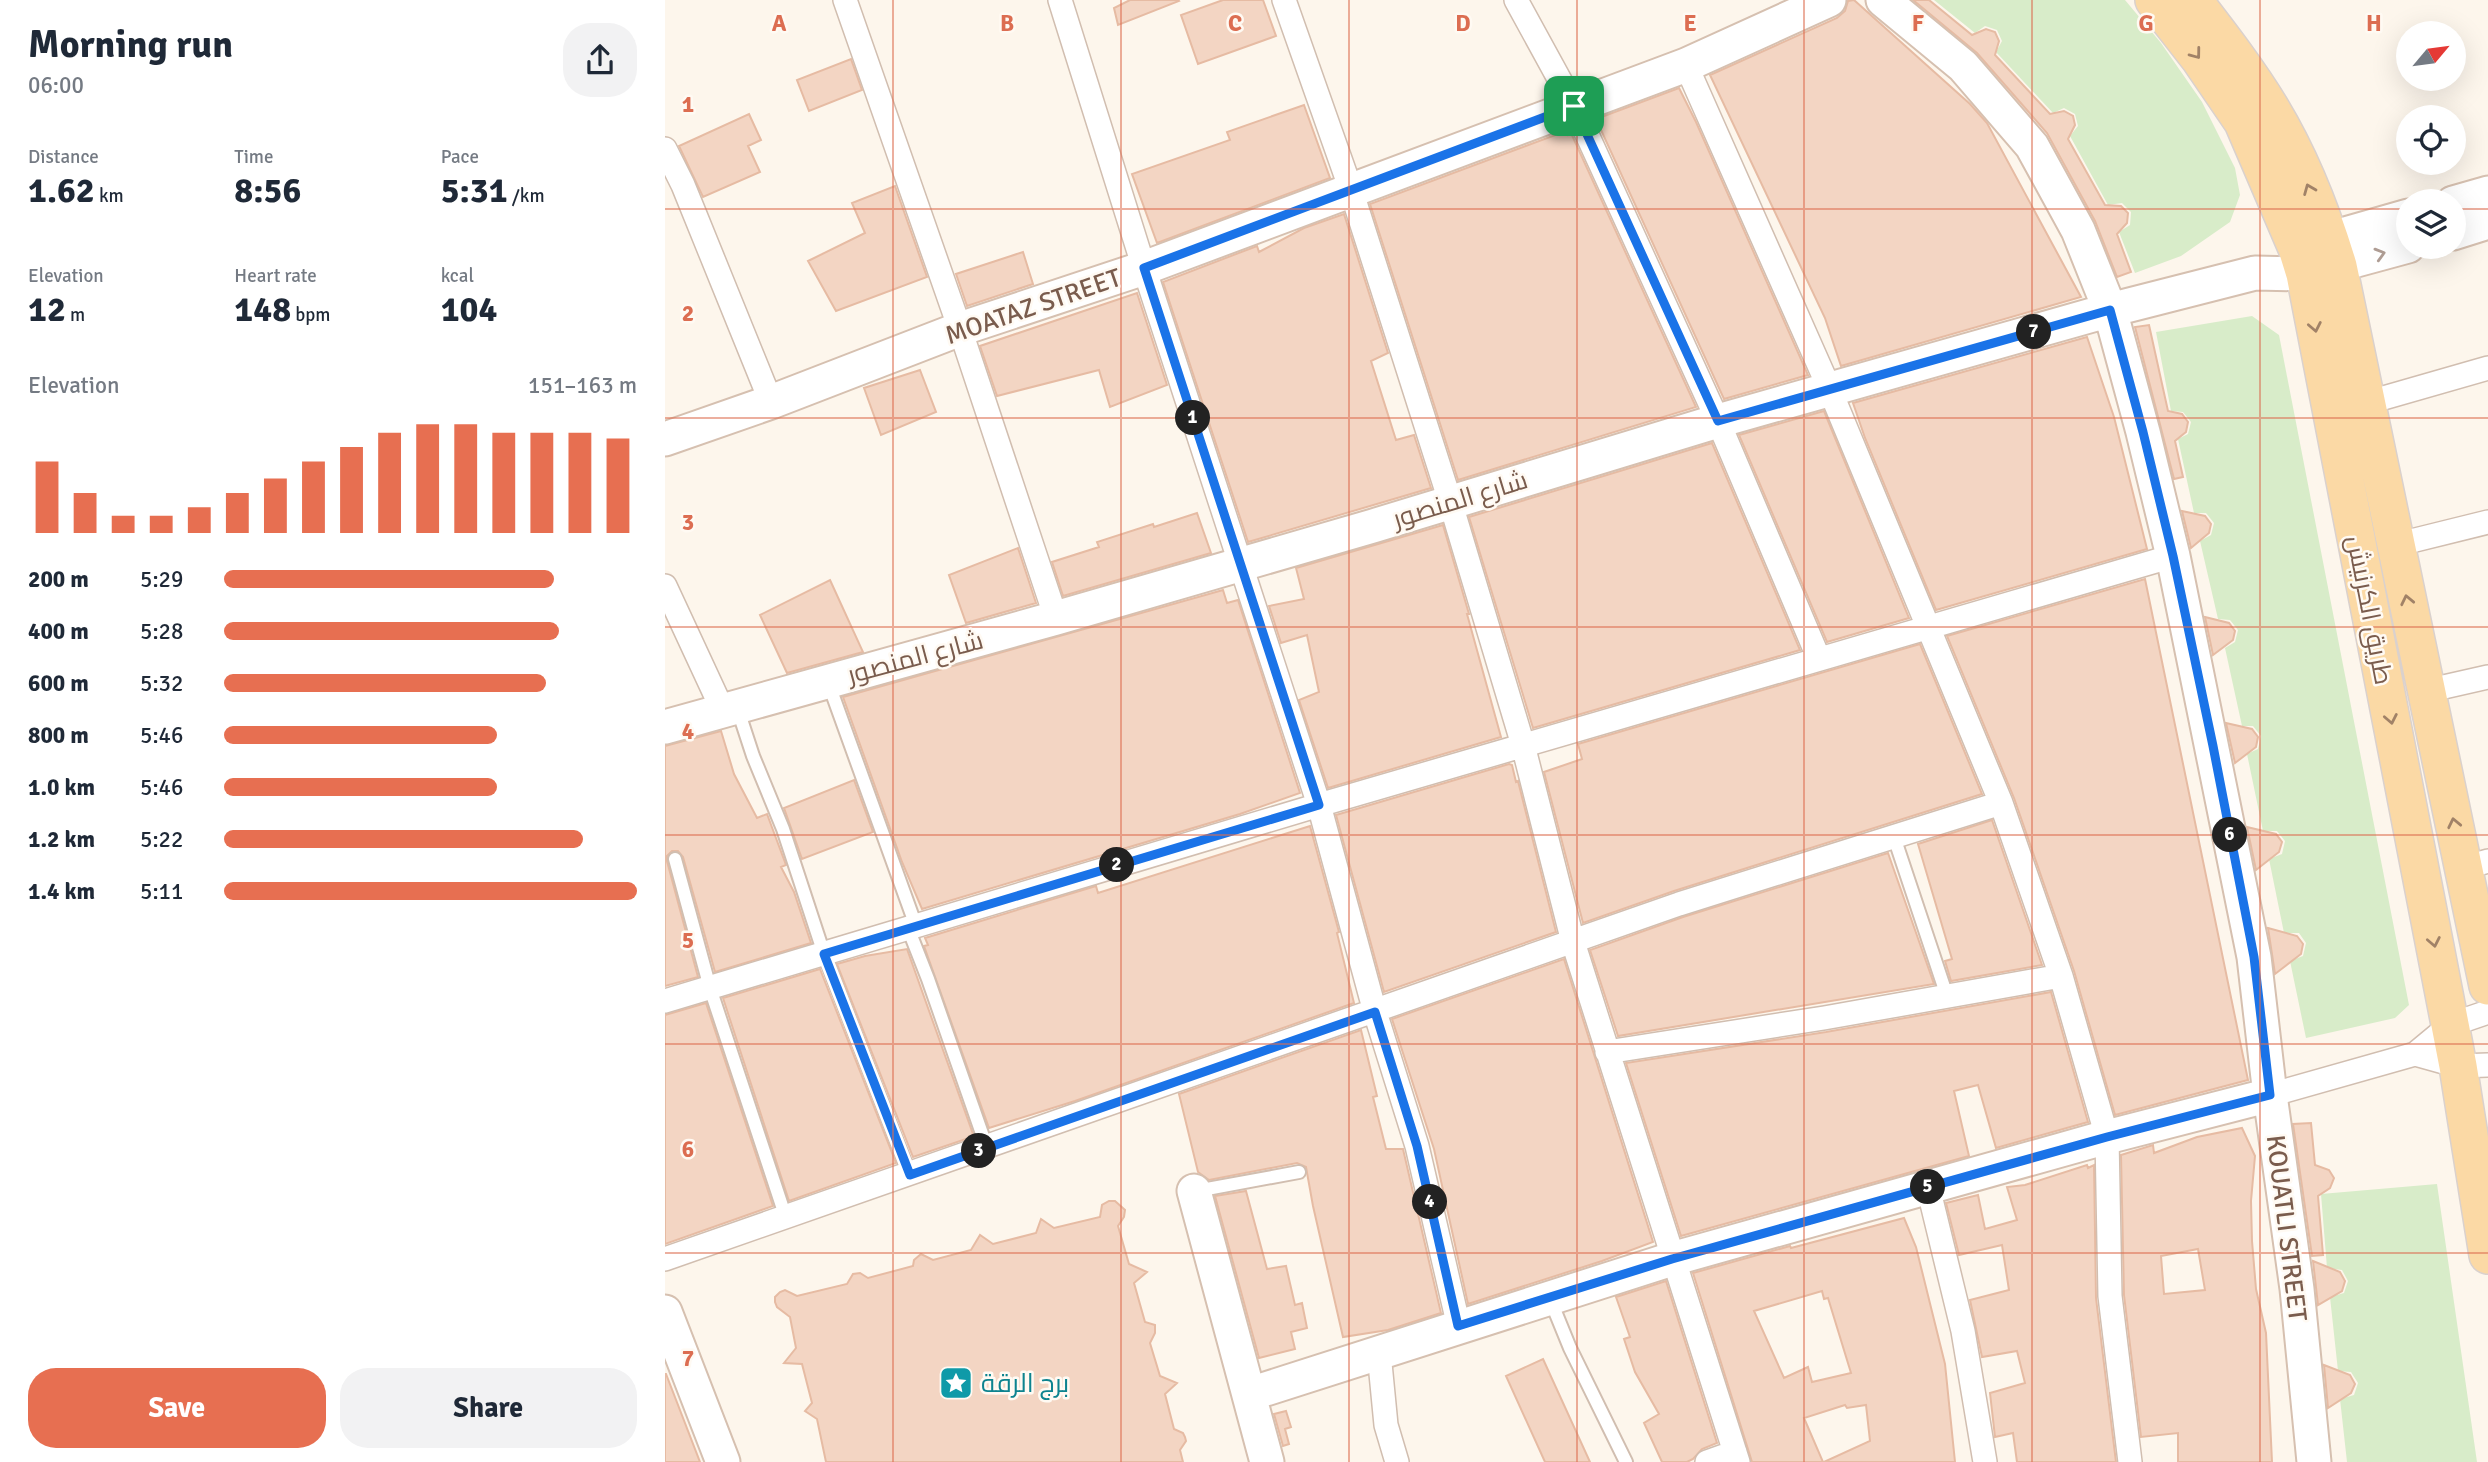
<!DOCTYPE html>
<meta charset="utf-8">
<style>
:root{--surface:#fff;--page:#f2f2f3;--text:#1f2937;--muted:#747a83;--accent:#e76f51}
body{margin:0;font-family:Signika,Cairo,sans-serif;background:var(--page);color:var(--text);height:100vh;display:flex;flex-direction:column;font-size:26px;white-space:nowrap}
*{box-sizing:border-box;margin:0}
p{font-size:23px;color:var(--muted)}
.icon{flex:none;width:38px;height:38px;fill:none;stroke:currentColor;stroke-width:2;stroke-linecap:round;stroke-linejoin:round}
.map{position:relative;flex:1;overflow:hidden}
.drawer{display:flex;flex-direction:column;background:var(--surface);width:665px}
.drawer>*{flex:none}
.needle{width:46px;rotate:61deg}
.fabs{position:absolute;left:1731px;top:21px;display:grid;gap:14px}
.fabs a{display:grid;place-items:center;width:70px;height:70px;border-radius:50%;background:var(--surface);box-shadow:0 7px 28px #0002;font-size:35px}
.pin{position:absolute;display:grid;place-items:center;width:60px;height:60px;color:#fff;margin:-30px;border-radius:14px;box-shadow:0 4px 10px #0006}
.km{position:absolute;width:35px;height:35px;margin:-18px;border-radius:50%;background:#222;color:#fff;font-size:19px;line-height:35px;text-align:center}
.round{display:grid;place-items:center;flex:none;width:74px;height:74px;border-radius:28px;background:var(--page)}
.headline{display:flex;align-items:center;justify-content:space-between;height:119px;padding:0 28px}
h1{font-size:38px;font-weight:700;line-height:52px}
.metrics{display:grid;grid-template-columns:repeat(3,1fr);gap:10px;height:119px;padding:7px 28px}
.metrics div{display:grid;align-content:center}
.metrics b{font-size:35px;font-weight:700}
.metrics small{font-size:19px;font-weight:400}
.metrics p{font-size:19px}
.chart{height:196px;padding:14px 28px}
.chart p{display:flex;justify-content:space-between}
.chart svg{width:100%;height:126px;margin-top:7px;stroke:var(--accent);stroke-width:6}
.cta{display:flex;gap:14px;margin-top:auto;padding:14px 28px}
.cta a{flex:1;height:80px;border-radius:28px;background:var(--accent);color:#fff;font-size:28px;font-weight:700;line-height:80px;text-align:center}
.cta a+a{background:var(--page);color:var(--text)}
ul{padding:0 28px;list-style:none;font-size:23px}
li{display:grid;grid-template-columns:112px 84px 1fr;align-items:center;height:52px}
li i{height:18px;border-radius:9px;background:var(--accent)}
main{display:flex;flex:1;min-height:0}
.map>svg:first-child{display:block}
.green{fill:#d8ecc9}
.building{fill:#f3d5c3;stroke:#e6bba3;stroke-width:2;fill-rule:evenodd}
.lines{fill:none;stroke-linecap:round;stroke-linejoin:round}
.lane-casing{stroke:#d1beb0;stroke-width:16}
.street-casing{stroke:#d1beb0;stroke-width:26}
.secondary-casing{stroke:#d6c0b0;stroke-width:37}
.primary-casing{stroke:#dad1cd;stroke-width:40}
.lane{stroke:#fff;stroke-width:12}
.street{stroke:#fff;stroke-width:23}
.secondary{stroke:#fff;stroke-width:33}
.primary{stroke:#fbd9a5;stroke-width:37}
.oneway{stroke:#a18267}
.oneway2{stroke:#af9d94}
.route-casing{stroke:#fff;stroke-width:14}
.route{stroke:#1a73e8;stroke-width:9}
.grid{fill:none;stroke:#dc6d51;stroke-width:2;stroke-opacity:0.55}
.labels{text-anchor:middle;stroke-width:5;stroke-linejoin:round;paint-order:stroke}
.street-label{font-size:26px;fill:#7a5c4d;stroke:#fffaf3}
.culture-label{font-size:26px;fill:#0d838f;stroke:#fffaf3;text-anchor:start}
.grid-label{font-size:23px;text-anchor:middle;font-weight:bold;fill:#dc6d51;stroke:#fffaf3;stroke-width:5;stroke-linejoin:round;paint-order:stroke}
</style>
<main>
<section class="drawer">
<div class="headline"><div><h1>Morning run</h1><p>06:00</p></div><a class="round"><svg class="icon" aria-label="share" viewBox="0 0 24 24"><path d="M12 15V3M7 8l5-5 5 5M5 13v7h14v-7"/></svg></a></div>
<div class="metrics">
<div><p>Distance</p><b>1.62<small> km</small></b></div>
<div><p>Time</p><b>8:56</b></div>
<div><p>Pace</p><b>5:31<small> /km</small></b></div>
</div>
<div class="metrics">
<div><p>Elevation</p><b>12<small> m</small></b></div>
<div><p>Heart rate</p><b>148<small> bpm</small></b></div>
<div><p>kcal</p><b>104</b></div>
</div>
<div class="chart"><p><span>Elevation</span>151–163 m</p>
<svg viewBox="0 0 160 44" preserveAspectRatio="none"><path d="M5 44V19M15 44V30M25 44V38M35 44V38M45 44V35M55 44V30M65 44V25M75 44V19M85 44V14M95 44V9M105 44V6M115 44V6M125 44V9M135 44V9M145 44V9M155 44V11"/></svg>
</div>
<ul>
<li><b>200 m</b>5:29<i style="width:80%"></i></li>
<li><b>400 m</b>5:28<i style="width:81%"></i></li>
<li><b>600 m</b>5:32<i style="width:78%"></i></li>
<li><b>800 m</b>5:46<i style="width:66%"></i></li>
<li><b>1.0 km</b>5:46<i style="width:66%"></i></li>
<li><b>1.2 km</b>5:22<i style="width:87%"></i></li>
<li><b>1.4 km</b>5:11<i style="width:100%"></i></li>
</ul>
<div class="cta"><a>Save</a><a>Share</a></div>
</section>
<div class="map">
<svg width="1823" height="1462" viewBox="0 0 1823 1462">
<rect width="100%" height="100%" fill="#fdf6ec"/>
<path class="green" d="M 1269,0 L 1460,0 L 1496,43 L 1537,102 L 1570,168 L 1575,195 L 1565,222 L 1516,256 L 1470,273 L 1454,232 L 1465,225 L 1466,212 L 1457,203 L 1443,205 L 1405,136 L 1413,126 L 1410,114 L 1399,108 L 1388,113 L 1331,52 L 1337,41 L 1332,30 L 1320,26 L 1310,33 Z
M 1587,316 L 1614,335 L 1744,1005 L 1730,1018 L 1641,1038 L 1625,961 L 1638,956 L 1641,943 L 1634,933 L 1619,933 L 1604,859 L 1617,854 L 1620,841 L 1612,831 L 1598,831 L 1582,754 L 1593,749 L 1596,736 L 1588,726 L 1577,726 L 1560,648 L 1570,642 L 1573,630 L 1565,620 L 1553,619 L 1535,541 L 1546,535 L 1549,523 L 1541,513 L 1529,513 L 1513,439 L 1523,434 L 1526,422 L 1518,412 L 1506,411 L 1491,332 Z
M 1772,1184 L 1812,1462 L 1682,1462 L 1675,1399 L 1689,1395 L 1693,1383 L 1686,1372 L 1673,1371 L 1665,1297 L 1679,1293 L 1683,1281 L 1677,1270 L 1662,1268 L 1656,1194 Z"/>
<path class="building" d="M 465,0 L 513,0 L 514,1 L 453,25 L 449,8 Z
M 558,0 L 598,0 L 611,36 L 533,64 L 516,15 Z
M 1189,0 L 1305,104 L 1322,123 L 1416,297 L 1176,366 L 1160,318 L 1045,75 L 1172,18 L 1180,11 L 1183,1 Z
M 1248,0 L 1264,0 L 1307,35 L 1321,29 L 1330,32 L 1334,41 L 1330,55 L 1385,114 L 1399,111 L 1408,116 L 1410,125 L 1403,139 L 1440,205 L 1456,206 L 1463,213 L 1462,223 L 1452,234 L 1466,272 L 1452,277 L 1430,221 L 1382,133 L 1312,53 Z
M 186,59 L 197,90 L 144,111 L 132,80 Z
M 1014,88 L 1031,122 L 1143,375 L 1059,399 L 931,119 Z
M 639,105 L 665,178 L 492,243 L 467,174 L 565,140 L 562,132 Z
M 84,114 L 96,140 L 83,146 L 95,172 L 38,197 L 14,146 Z
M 901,131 L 903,135 L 906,133 L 1031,407 L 793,480 L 705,204 Z
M 230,186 L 262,277 L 171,311 L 143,261 L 200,233 L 187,203 Z
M 679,214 L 723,353 L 706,361 L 731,440 L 749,435 L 766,488 L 583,542 L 498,282 L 592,246 L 594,252 L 639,228 Z
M 358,252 L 368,284 L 302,306 L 291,274 Z
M 472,293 L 502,385 L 445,407 L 434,370 L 332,396 L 315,346 Z
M 1484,325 L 1503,411 L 1517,414 L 1523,422 L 1521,432 L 1510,441 L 1518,477 L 1509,479 L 1470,327 Z
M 1422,337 L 1449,417 L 1482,549 L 1271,610 L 1200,438 L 1188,403 Z
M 255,370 L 271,412 L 216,435 L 199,388 Z
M 1159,411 L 1244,618 L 1162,642 L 1074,435 Z
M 1047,443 L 1135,650 L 868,728 L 804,517 Z
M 1517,511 L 1540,516 L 1546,524 L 1544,533 L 1526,548 Z
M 532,513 L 546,553 L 398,596 L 387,562 L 434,547 L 432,542 L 488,524 L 489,527 Z
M 778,525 L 804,614 L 802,614 L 836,737 L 663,788 L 634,700 L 654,692 L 642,635 L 616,643 L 604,606 L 639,599 L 631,568 Z
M 353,548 L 371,603 L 301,623 L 284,575 Z
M 1480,579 L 1583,1080 L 1450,1115 L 1409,971 L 1349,798 L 1282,636 Z
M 165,580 L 198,652 L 122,673 L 95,615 Z
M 558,590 L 562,603 L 573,600 L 635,793 L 575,814 L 257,909 L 237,862 L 178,697 Z
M 1540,617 L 1564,623 L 1570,631 L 1568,640 L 1548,655 Z
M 1255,644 L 1317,794 L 1009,891 L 918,923 L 879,772 L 917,759 L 913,744 Z
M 1561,723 L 1587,729 L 1593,737 L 1591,747 L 1570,763 Z
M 56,731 L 69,774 L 92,818 L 102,814 L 121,865 L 116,867 L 129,892 L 146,943 L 50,972 L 18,857 L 13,851 L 7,851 L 2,856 L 2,861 L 33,977 L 0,986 L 0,746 Z
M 844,764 L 847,765 L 851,782 L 853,781 L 891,932 L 719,992 L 671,815 Z
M 189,780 L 208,832 L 137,859 L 119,808 Z
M 1327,820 L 1377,965 L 1286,981 L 1280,961 L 1287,959 L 1253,844 Z
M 645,826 L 674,932 L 672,933 L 689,1003 L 410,1101 L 324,1128 L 259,946 L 263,945 L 260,938 L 431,886 L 433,893 Z
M 1582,827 L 1611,834 L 1617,842 L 1614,852 L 1591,870 Z
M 1223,853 L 1269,984 L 953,1036 L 925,950 L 1018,917 Z
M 1603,928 L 1632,936 L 1638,944 L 1636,954 L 1610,974 Z
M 242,949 L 308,1134 L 307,1137 L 248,1157 L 172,964 L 200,956 Z
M 899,959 L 988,1242 L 937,1261 L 803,1304 L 769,1149 L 727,1019 Z
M 155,969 L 231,1163 L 124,1201 L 58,998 Z
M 1386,992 L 1423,1122 L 1331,1148 L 1313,1085 L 1289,1091 L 1304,1156 L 1016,1236 L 961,1063 L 1161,1032 Z
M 41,1003 L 108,1206 L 0,1244 L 0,1015 Z
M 696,1030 L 712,1096 L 708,1097 L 721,1149 L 738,1149 L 776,1313 L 723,1330 L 678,1337 L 648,1206 L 641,1167 L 632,1163 L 544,1180 L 533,1172 L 514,1094 Z
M 1646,1123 L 1650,1165 L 1664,1170 L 1669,1178 L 1665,1188 L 1653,1196 L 1658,1255 L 1647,1256 L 1628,1124 Z
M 1577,1128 L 1590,1156 L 1586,1201 L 1587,1241 L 1591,1289 L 1601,1333 L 1607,1462 L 1513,1462 L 1513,1433 L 1476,1437 L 1459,1295 L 1456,1155 L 1488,1145 L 1489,1153 L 1532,1137 ZM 1533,1249 L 1540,1290 L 1499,1294 L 1496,1256 Z
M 1422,1165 L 1423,1168 L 1429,1165 L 1431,1298 L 1451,1462 L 1352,1462 L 1348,1433 L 1330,1437 L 1325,1393 L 1360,1383 L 1352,1351 L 1317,1357 L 1305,1300 L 1344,1290 L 1337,1245 L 1294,1255 L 1281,1203 L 1313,1195 L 1320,1229 L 1352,1220 L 1342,1187 L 1360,1185 Z
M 581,1191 L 602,1269 L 621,1266 L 630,1305 L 637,1303 L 642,1328 L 626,1332 L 630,1349 L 594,1358 L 550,1196 Z
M 444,1201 L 450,1201 L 460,1210 L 459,1217 L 453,1226 L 464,1264 L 482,1272 L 469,1283 L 480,1322 L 490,1325 L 490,1333 L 485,1343 L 495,1376 L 512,1383 L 500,1394 L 509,1429 L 518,1433 L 520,1437 L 521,1441 L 515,1450 L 518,1462 L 161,1462 L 152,1419 L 140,1411 L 147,1403 L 137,1364 L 119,1363 L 131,1348 L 125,1317 L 112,1307 L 110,1302 L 110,1297 L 115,1292 L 120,1290 L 132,1296 L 182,1284 L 188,1274 L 195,1273 L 203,1278 L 248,1266 L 249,1260 L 256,1254 L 268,1260 L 306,1250 L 315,1235 L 328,1244 L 371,1233 L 376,1219 L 389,1228 L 435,1217 L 437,1205 Z
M 1239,1218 L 1251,1247 L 1280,1364 L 1290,1462 L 1159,1462 L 1205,1441 L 1201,1405 L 1182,1408 L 1180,1405 L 1139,1418 L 1158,1462 L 1087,1462 L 1028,1273 L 1125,1246 L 1126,1248 ZM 1157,1291 L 1159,1299 L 1163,1298 L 1186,1373 L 1147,1382 L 1143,1367 L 1119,1378 L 1089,1311 Z
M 1648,1261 L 1675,1272 L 1680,1281 L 1677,1291 L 1653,1305 Z
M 1001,1281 L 1052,1443 L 1037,1449 L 1028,1459 L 1022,1462 L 997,1462 L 979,1423 L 994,1414 L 970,1372 L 959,1339 L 965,1337 L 951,1297 Z
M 878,1359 L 925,1462 L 880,1462 L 841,1376 Z
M 1659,1365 L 1685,1375 L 1690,1384 L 1686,1393 L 1663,1408 Z
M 0,1374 L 1,1374 L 35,1462 L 0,1462 Z
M 621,1411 L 626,1427 L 620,1429 L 624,1444 L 618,1446 L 609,1414 Z"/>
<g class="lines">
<defs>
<path id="lane" d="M 163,682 L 251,926
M 72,707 L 88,756 L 118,829 L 159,954 L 245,1175
M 1229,837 L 1282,996
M 10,859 L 45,988 L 121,1218
M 243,928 L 263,979 L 322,1148
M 531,1191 L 634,1172
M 885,1299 L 905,1348 L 961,1462"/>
<path id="street" d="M 180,0 L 295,329 L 391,618
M 395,0 L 479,268 L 654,805 L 710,1012 L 752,1146 L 794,1327
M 619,0 L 686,190 L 785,501 L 858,745 L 908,942 L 1073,1462
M 851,0 L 909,106 L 1053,421 L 1154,659
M 1021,65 L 1165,390 L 1336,803 L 1396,976 L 1442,1137 L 1445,1296 L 1465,1462
M 0,149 L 18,185 L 106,402
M 1701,403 L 1823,368
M 1730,545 L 1823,522
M 0,586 L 58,711
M 1761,691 L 1823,677
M 1798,868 L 1823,861
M 0,1001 L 654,805 L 1508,556
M 942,1052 L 1159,1018 L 1396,976
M 1750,1054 L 1785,1025 L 1823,1012
M 1605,1095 L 1750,1054 L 1793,1066 L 1823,1065
M 1263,1187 L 1298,1331 L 1320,1462
M 0,1259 L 1014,904 L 1336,803
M 714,1353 L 721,1425 L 732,1462
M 1042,1462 L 1070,1452"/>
<path id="secondary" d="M 1218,0 L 1298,66 L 1367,146 L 1413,230 L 1445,310 L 1478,432 L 1508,556 L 1589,957 L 1605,1095 L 1632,1289 L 1649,1462
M 1788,203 L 1823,193
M 1788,233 L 1823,222
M 1638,246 L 1743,216
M 0,439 L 106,402 L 295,329 L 479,268 L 1021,65 L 1164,0
M 0,727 L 391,618 L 708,526 L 1053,421 L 1445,310 L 1590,273 L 1640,274 L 1743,246
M 529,1191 L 602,1462
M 0,1312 L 58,1462
M 585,1394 L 1007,1259 L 1442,1137 L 1605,1095"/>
<path id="primary" d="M 1489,0 L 1535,59 L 1578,122 L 1632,248 L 1640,274 L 1793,1066 L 1823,1255
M 1528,0 C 1555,35 1583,71 1606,109 C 1635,157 1657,213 1673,266 L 1823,986"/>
</defs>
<use href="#lane" class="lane-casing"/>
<use href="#street" class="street-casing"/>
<use href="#secondary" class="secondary-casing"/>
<use href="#primary" class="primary-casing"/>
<use href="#lane" class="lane"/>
<use href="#street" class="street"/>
<use href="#secondary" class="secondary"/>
<use href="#primary" class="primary"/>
</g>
<defs><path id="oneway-chevron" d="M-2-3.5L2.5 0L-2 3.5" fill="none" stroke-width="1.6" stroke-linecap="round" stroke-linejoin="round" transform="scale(1.75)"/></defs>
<g class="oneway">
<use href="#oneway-chevron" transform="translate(1531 54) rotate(53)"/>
<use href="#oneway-chevron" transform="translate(1644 189) rotate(-112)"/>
<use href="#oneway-chevron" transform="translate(1650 327) rotate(79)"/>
<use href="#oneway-chevron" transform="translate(1742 600) rotate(-102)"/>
<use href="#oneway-chevron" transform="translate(1726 719) rotate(79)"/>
<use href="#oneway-chevron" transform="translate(1789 823) rotate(-102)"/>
<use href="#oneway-chevron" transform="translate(1769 942) rotate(79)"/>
</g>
<use class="oneway2" href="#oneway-chevron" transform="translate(1715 254) rotate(-16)"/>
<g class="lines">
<defs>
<path id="route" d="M 909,106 L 1053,421 L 1445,310 L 1478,432 L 1508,556 L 1548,746 L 1589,957 L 1605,1095 L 1442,1137 L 1007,1259 L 793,1326 L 752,1146 L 710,1012 L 245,1175 L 159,954 L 654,805 L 479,268 Z"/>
</defs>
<use href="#route" class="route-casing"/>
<use href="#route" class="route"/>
</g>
<path class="grid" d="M 228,0 L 228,1462M 456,0 L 456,1462M 684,0 L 684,1462M 912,0 L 912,1462M 1139,0 L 1139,1462M 1367,0 L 1367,1462M 1595,0 L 1595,1462M 0,209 L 1743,209M 1788,209 L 1823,209M 0,418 L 1823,418M 0,627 L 1823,627M 0,835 L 1823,835M 0,1044 L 1823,1044M 0,1253 L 1823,1253"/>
<defs>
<symbol id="sight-square" viewBox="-11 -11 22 22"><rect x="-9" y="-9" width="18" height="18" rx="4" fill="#0f9aa8" stroke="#fffaf3"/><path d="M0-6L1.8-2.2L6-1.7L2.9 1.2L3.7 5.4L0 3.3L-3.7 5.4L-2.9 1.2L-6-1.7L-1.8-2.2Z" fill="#fff"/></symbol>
</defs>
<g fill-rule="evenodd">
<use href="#sight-square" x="272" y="1364" width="38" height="38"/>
</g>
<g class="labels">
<g class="street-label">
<text transform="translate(368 306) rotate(-19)" y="9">MOATAZ STREET</text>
<text transform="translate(795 499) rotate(-17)" y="9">شارع المنصور</text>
<text transform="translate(1705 610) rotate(79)" y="9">طريق الكرنيش</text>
<text transform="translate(250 657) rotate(-15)" y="9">شارع المنصور</text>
<text transform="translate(1622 1228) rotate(83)" y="9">KOUATLI STREET</text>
</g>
<g class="culture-label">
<text x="316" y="1392">برج الرقة</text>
</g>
</g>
<g class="grid-label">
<text x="114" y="31">A</text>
<text x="342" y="31">B</text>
<text x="570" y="31">C</text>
<text x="798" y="31">D</text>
<text x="1025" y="31">E</text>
<text x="1253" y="31">F</text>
<text x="1481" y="31">G</text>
<text x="1709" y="31">H</text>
<text x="23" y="112">1</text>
<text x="23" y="321">2</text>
<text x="23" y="530">3</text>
<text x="23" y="739">4</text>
<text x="23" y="948">5</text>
<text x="23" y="1157">6</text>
<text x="23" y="1366">7</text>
</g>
</svg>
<div class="fabs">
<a><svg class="needle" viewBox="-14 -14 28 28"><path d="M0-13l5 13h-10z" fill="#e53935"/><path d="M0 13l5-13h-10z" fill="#747a83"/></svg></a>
<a><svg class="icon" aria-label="locate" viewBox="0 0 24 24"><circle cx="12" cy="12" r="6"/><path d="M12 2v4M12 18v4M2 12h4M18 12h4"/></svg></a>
<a><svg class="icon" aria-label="layers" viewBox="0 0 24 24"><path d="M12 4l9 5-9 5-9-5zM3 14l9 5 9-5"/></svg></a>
</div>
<div class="pin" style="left:909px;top:106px;background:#1e9e55"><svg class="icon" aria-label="arrive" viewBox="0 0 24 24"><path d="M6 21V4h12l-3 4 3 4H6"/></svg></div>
<b class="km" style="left:528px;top:418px">1</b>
<b class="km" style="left:452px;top:865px">2</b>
<b class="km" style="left:314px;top:1151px">3</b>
<b class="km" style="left:765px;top:1202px">4</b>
<b class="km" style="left:1263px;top:1187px">5</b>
<b class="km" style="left:1565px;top:835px">6</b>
<b class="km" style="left:1369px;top:332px">7</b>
</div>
</main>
